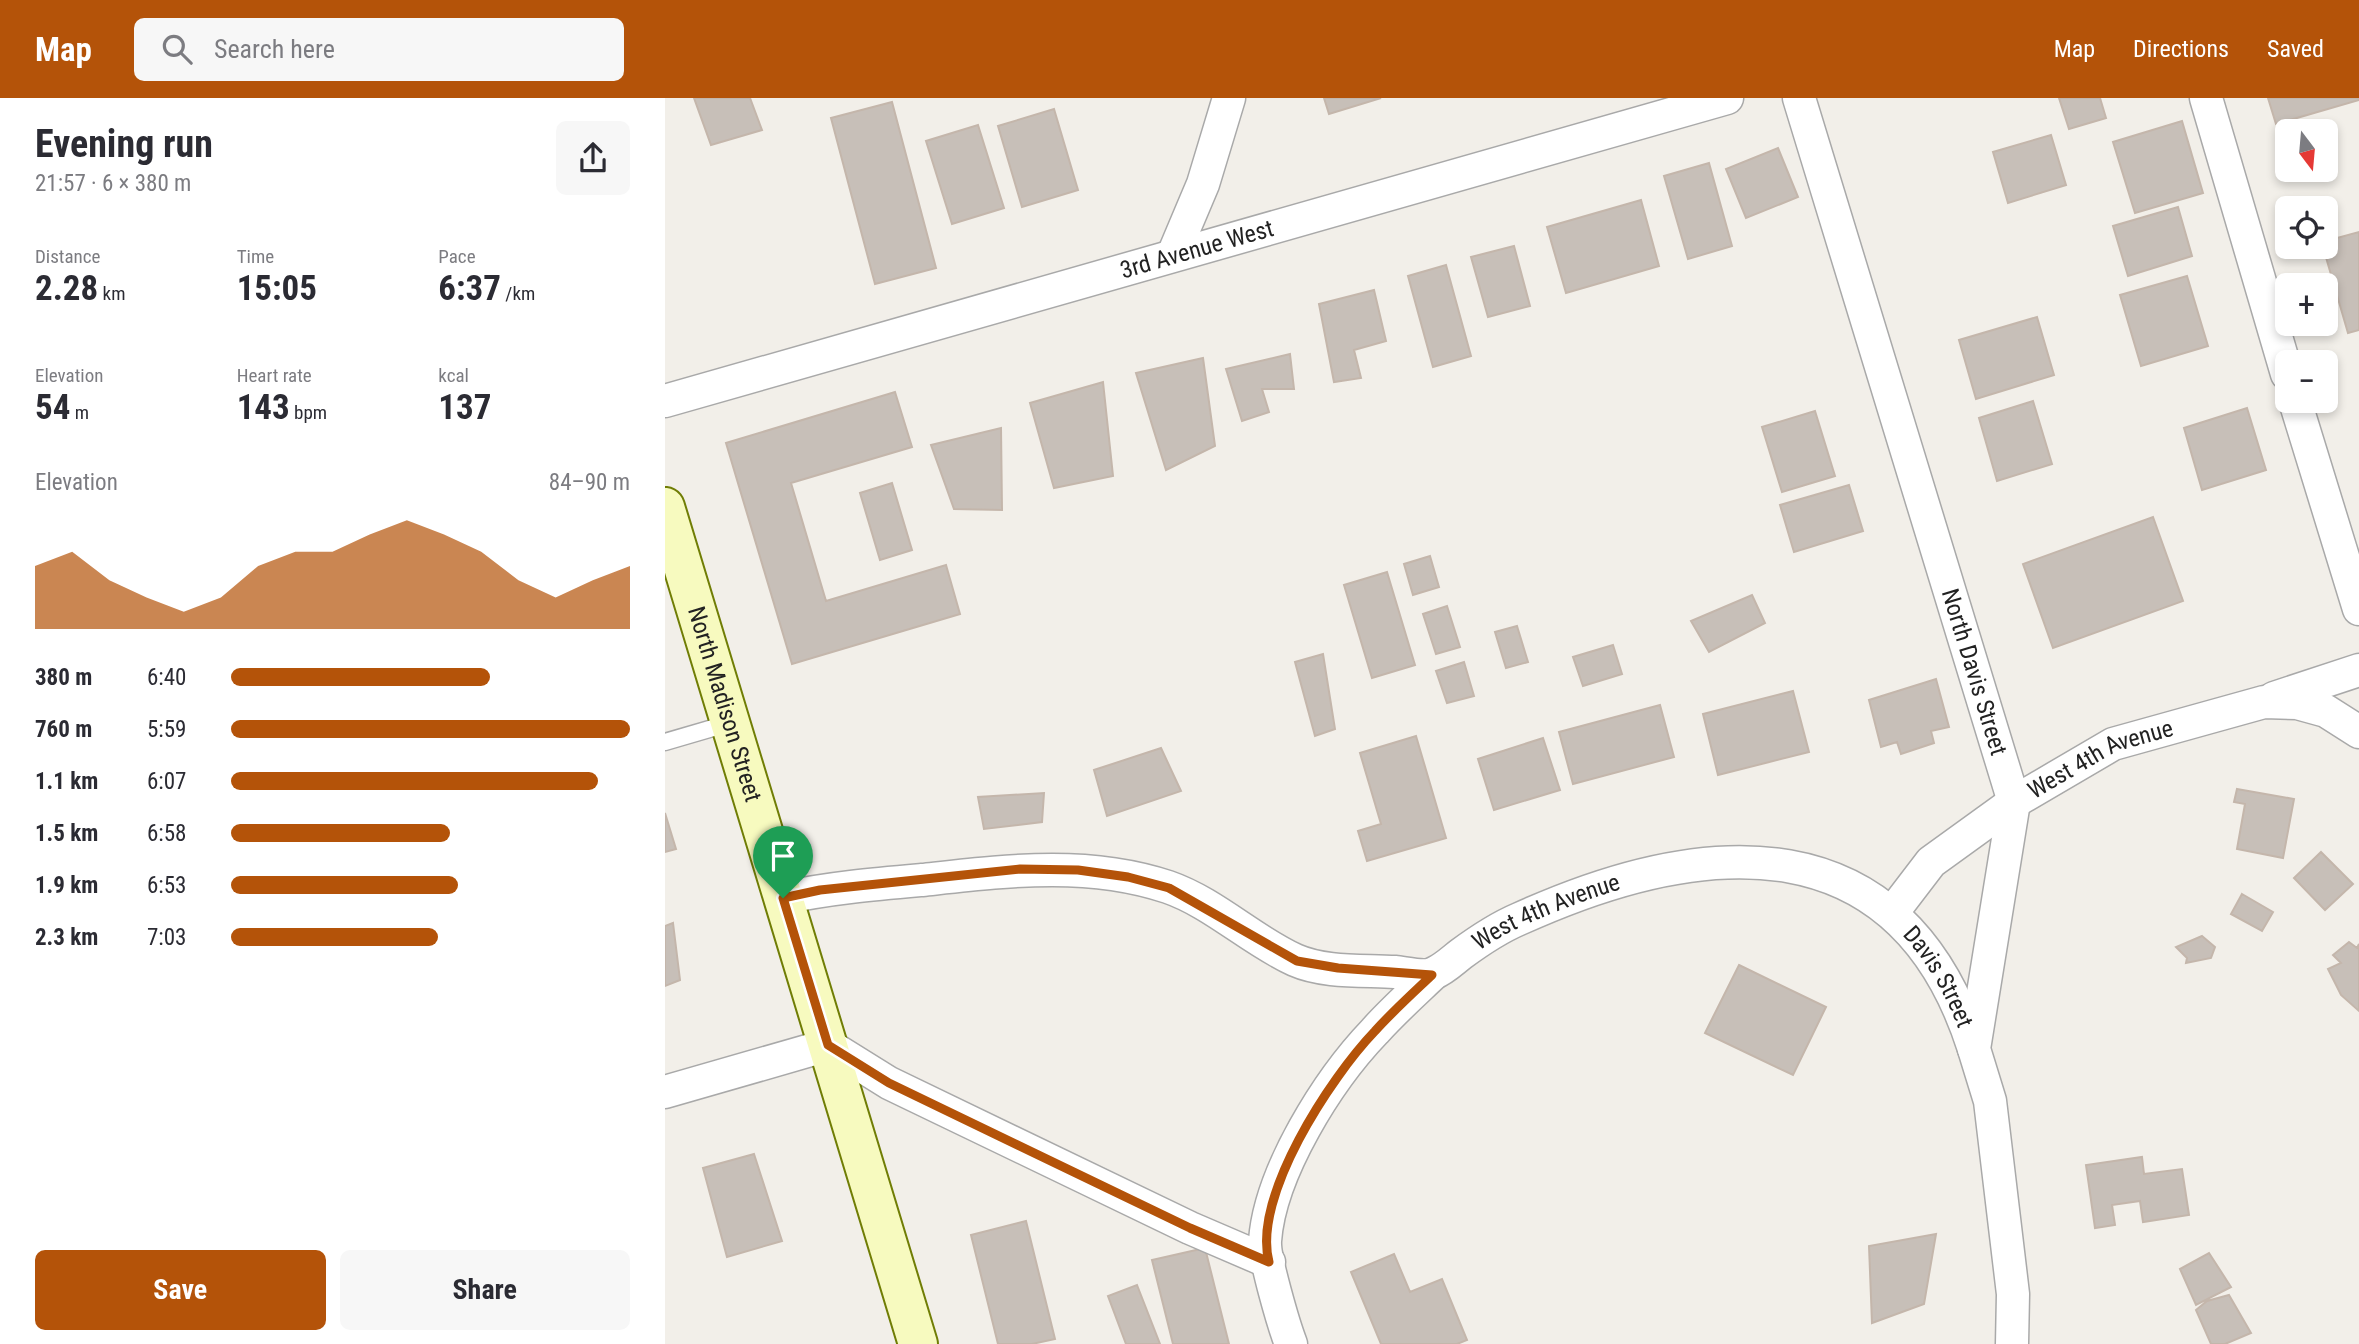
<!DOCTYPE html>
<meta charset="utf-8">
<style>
:root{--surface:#fff;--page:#f7f7f7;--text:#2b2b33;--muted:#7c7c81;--accent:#b45309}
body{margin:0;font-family:"Roboto Condensed",sans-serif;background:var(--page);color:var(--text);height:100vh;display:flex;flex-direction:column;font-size:26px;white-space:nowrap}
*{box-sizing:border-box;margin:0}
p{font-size:23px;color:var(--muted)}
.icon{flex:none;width:38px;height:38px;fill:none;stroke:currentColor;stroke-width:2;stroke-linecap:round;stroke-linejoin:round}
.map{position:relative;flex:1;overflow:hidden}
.details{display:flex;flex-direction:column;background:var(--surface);width:665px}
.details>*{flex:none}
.needle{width:46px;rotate:164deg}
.fabs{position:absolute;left:1610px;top:21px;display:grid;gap:14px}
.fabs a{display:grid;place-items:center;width:63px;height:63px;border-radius:10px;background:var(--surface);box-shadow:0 4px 10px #0003;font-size:35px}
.pin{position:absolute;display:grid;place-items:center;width:60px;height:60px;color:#fff;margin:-72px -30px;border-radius:50% 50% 50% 0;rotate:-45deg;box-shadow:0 0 7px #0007}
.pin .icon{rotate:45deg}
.round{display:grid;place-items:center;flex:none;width:74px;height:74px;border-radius:10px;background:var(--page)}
.head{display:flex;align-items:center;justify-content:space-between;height:119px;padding:0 35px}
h1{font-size:38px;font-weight:700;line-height:52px}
.metrics{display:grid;grid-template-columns:repeat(3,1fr);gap:10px;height:119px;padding:7px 35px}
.metrics div{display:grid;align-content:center}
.metrics b{font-size:35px;font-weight:700}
.metrics small{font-size:19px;font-weight:400}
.metrics p{font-size:19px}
.chart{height:196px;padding:14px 35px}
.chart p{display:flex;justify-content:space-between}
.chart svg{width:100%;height:126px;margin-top:7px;fill:var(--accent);opacity:.7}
.cta{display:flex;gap:14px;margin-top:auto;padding:14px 35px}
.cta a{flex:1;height:80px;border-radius:10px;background:var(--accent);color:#fff;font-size:28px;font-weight:700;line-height:80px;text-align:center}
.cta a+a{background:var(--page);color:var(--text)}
ul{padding:0 35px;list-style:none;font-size:23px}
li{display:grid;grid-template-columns:112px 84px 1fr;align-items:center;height:52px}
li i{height:18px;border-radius:9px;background:var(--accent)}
header{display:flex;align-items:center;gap:42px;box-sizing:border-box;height:98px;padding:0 35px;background:var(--accent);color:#fff}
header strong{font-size:33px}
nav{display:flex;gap:38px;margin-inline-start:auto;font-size:24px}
.search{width:490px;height:63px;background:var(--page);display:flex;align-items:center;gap:18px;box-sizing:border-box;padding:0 24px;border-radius:10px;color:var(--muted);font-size:26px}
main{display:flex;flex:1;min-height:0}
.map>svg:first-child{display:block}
.building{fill:#c7bfb8;stroke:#c4b6ab;stroke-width:2}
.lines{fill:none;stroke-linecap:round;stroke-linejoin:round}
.service-casing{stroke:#a9a9a9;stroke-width:19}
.minor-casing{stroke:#a9a9a9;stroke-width:35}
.secondary-casing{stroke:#707d05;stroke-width:42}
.service{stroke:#fff;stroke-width:16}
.minor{stroke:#fff;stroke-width:32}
.secondary{stroke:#f7fabf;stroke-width:38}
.route-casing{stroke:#fff;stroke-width:14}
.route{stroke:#b45309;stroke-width:9}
.labels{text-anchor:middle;stroke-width:5;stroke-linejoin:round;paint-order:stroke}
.street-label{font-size:24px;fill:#222;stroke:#fff}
</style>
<header>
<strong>Map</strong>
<div class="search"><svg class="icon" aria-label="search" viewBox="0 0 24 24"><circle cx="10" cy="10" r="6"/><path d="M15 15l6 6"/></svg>Search here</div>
<nav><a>Map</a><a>Directions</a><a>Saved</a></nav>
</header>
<main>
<section class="details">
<div class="head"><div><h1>Evening run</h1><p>21:57 · 6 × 380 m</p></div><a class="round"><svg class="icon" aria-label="share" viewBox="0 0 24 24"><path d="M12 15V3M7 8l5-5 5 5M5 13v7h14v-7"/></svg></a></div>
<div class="metrics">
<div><p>Distance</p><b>2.28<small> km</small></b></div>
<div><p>Time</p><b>15:05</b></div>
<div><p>Pace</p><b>6:37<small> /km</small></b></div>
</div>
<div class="metrics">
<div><p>Elevation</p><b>54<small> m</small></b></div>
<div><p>Heart rate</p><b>143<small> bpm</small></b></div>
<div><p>kcal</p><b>137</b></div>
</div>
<div class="chart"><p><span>Elevation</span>84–90 m</p>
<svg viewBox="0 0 160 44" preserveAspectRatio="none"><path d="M0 44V22L10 17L20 27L30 33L40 38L50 33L60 22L70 17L80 17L90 11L100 6L110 11L120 17L130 27L140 33L150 27L160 22V44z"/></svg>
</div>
<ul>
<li><b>380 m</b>6:40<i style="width:65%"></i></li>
<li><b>760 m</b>5:59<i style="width:100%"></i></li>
<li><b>1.1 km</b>6:07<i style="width:92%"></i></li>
<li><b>1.5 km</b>6:58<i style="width:55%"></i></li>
<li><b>1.9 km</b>6:53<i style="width:57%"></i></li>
<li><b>2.3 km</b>7:03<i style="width:52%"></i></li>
</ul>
<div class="cta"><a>Save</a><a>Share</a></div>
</section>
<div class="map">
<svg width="1694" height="1246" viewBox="0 0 1694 1246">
<rect width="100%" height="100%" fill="#f2efe9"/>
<path class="building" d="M 29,0 L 85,0 L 97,32 L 46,47 Z
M 659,0 L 716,0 L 664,16 Z
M 1394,0 L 1435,0 L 1441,20 L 1404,31 Z
M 1603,0 L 1694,0 L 1694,2 L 1611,26 Z
M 227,4 L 271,170 L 210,186 L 166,20 Z
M 389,11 L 413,92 L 357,109 L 333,28 Z
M 1517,23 L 1538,95 L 1470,115 L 1448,44 Z
M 313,27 L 339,110 L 287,126 L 261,43 Z
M 1386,37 L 1401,87 L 1343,105 L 1328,54 Z
M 1113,50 L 1133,99 L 1081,120 L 1061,71 Z
M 1044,65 L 1067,148 L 1023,161 L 999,78 Z
M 976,102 L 994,168 L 901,195 L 882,129 Z
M 1513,109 L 1527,158 L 1463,178 L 1448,128 Z
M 1694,134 L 1694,232 L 1683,235 L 1658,149 L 1661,149 L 1661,143 Z
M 849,148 L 865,208 L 823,219 L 806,159 Z
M 781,167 L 806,258 L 768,269 L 743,178 Z
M 1522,178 L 1543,248 L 1476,268 L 1455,197 Z
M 709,192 L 721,243 L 689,252 L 696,280 L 669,284 L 654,206 Z
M 1372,219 L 1389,277 L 1311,301 L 1294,242 Z
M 625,256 L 629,291 L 597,291 L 604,314 L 577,323 L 561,271 Z
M 538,260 L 550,348 L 501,372 L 471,275 Z
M 438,284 L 448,378 L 389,390 L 365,305 Z
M 230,294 L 247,349 L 126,385 L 161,503 L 281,467 L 295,516 L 127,566 L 61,345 Z
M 1368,303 L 1387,366 L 1332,383 L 1314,320 Z
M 1582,310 L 1601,372 L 1537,392 L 1519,330 Z
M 1150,313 L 1170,378 L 1117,394 L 1097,329 Z
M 336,330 L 337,412 L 289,411 L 266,347 Z
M 227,385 L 247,452 L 215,462 L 195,395 Z
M 1184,387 L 1198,433 L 1129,454 L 1115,407 Z
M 1488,419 L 1518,503 L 1388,550 L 1358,466 Z
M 765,458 L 774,489 L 748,497 L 739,466 Z
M 722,474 L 750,567 L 707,580 L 679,487 Z
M 1087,497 L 1100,525 L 1044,554 L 1026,523 Z
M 782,508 L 795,549 L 771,556 L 758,516 Z
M 852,528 L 863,564 L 841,570 L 830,534 Z
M 948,547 L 957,576 L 918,588 L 908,559 Z
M 658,556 L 670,631 L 650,638 L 630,564 Z
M 799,564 L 809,598 L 782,605 L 771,573 Z
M 1271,581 L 1284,629 L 1266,633 L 1269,645 L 1236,656 L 1232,644 L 1216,649 L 1204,602 Z
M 1128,593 L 1144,654 L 1053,677 L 1038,616 Z
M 995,607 L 1009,659 L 908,686 L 894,634 Z
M 751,638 L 781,740 L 702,763 L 693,733 L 716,726 L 695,655 Z
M 878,640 L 895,692 L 829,712 L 813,661 Z
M 496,650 L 516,693 L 442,718 L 429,672 Z
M 1572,691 L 1629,701 L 1618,760 L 1572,751 L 1580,706 L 1569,704 Z
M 379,695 L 377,724 L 319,731 L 313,699 Z
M 0,715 L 11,751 L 0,754 Z
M 1656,754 L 1688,786 L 1660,812 L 1629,780 Z
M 1577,796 L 1608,814 L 1597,833 L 1566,816 Z
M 8,825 L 15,882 L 0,888 L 0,828 Z
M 1537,838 L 1550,849 L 1546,860 L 1521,865 L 1522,860 L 1511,849 Z
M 1684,844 L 1692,850 L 1694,846 L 1694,913 L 1676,897 L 1663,871 L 1676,865 L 1668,857 Z
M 1074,867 L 1161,909 L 1128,977 L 1040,935 Z
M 89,1056 L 117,1143 L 62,1159 L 38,1070 Z
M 1477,1059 L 1479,1076 L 1517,1071 L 1524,1117 L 1478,1124 L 1475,1103 L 1447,1107 L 1450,1127 L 1430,1130 L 1421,1067 Z
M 361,1123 L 390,1241 L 367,1246 L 333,1246 L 306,1137 Z
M 1271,1136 L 1259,1206 L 1207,1225 L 1204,1148 Z
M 540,1150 L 564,1246 L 508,1246 L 487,1162 Z
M 1544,1155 L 1566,1189 L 1531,1207 L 1515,1171 Z
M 729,1156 L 745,1194 L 777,1181 L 802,1242 L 792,1246 L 716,1246 L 686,1174 Z
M 472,1187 L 495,1246 L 461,1246 L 443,1198 Z
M 1564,1197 L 1586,1235 L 1560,1246 L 1546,1246 L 1531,1212 L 1542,1203 Z"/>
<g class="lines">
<defs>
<path id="service" d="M 0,644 L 65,625"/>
<g id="minor">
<path id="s1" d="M 1134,0 L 1349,704 L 1309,951 L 1325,1003 L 1348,1196 L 1347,1246"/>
<path d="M 1541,0 L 1622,276"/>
<path d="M 508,157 L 538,86 L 564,0"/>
<path id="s2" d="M 0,303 L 1062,0"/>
<path d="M 1630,303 L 1694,511"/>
<path d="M 1609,600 L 1694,572"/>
<path id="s3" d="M 118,800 C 164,790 211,786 257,782 C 340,773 422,762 503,789 C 549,805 586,842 630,862 C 659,875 699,872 730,874 C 741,875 760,880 769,875 C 779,871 788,862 796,856 C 815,842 833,830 854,821 C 1039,737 1236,721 1309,951"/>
<path id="s4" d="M 1227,815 L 1266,764 L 1349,704 L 1448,646 L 1599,604 L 1632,605 L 1661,613 L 1694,634"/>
<path d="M 0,994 L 163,947 L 224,985 L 525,1130 L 604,1164"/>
<path d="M 626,1246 C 619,1228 599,1160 600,1143 C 605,1074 663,982 710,933 C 728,913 748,895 767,877"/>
</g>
<g id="secondary">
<path id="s5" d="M 0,409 L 253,1246"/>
</g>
</defs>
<use href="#service" class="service-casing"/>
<use href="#minor" class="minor-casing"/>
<use href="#secondary" class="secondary-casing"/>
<use href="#service" class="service"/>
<use href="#minor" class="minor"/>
<use href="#secondary" class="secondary"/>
</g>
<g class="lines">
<defs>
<path id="route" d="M 355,771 L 413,772 L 463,779 L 504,790 L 632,863 L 673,870 L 767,877 C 748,895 728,913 710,933 C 665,980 587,1099 604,1164 L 525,1130 L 224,985 L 163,947 L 118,800 L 155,792 Z"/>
</defs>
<use href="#route" class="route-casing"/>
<use href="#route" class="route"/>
</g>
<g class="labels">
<g class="street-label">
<text dy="8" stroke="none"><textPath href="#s2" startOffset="553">3rd Avenue West</textPath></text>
<text dy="8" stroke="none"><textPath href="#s1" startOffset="600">North Davis Street</textPath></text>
<text dy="8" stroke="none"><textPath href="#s5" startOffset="206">North Madison Street</textPath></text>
<text dy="8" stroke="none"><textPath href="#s4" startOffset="264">West 4th Avenue</textPath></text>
<text dy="8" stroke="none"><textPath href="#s3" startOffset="805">West 4th Avenue</textPath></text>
<text dy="8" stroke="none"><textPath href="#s3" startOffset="1250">Davis Street</textPath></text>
</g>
</g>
</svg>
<div class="fabs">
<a><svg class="needle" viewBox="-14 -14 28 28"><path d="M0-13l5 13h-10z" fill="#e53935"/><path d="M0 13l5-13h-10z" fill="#7c7c81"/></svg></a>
<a><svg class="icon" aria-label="locate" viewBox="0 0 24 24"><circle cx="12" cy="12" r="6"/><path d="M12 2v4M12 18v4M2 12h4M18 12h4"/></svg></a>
<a>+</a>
<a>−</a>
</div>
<div class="pin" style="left:118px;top:800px;background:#1e9e55"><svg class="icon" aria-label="arrive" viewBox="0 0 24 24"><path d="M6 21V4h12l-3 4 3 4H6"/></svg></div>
</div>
</main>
